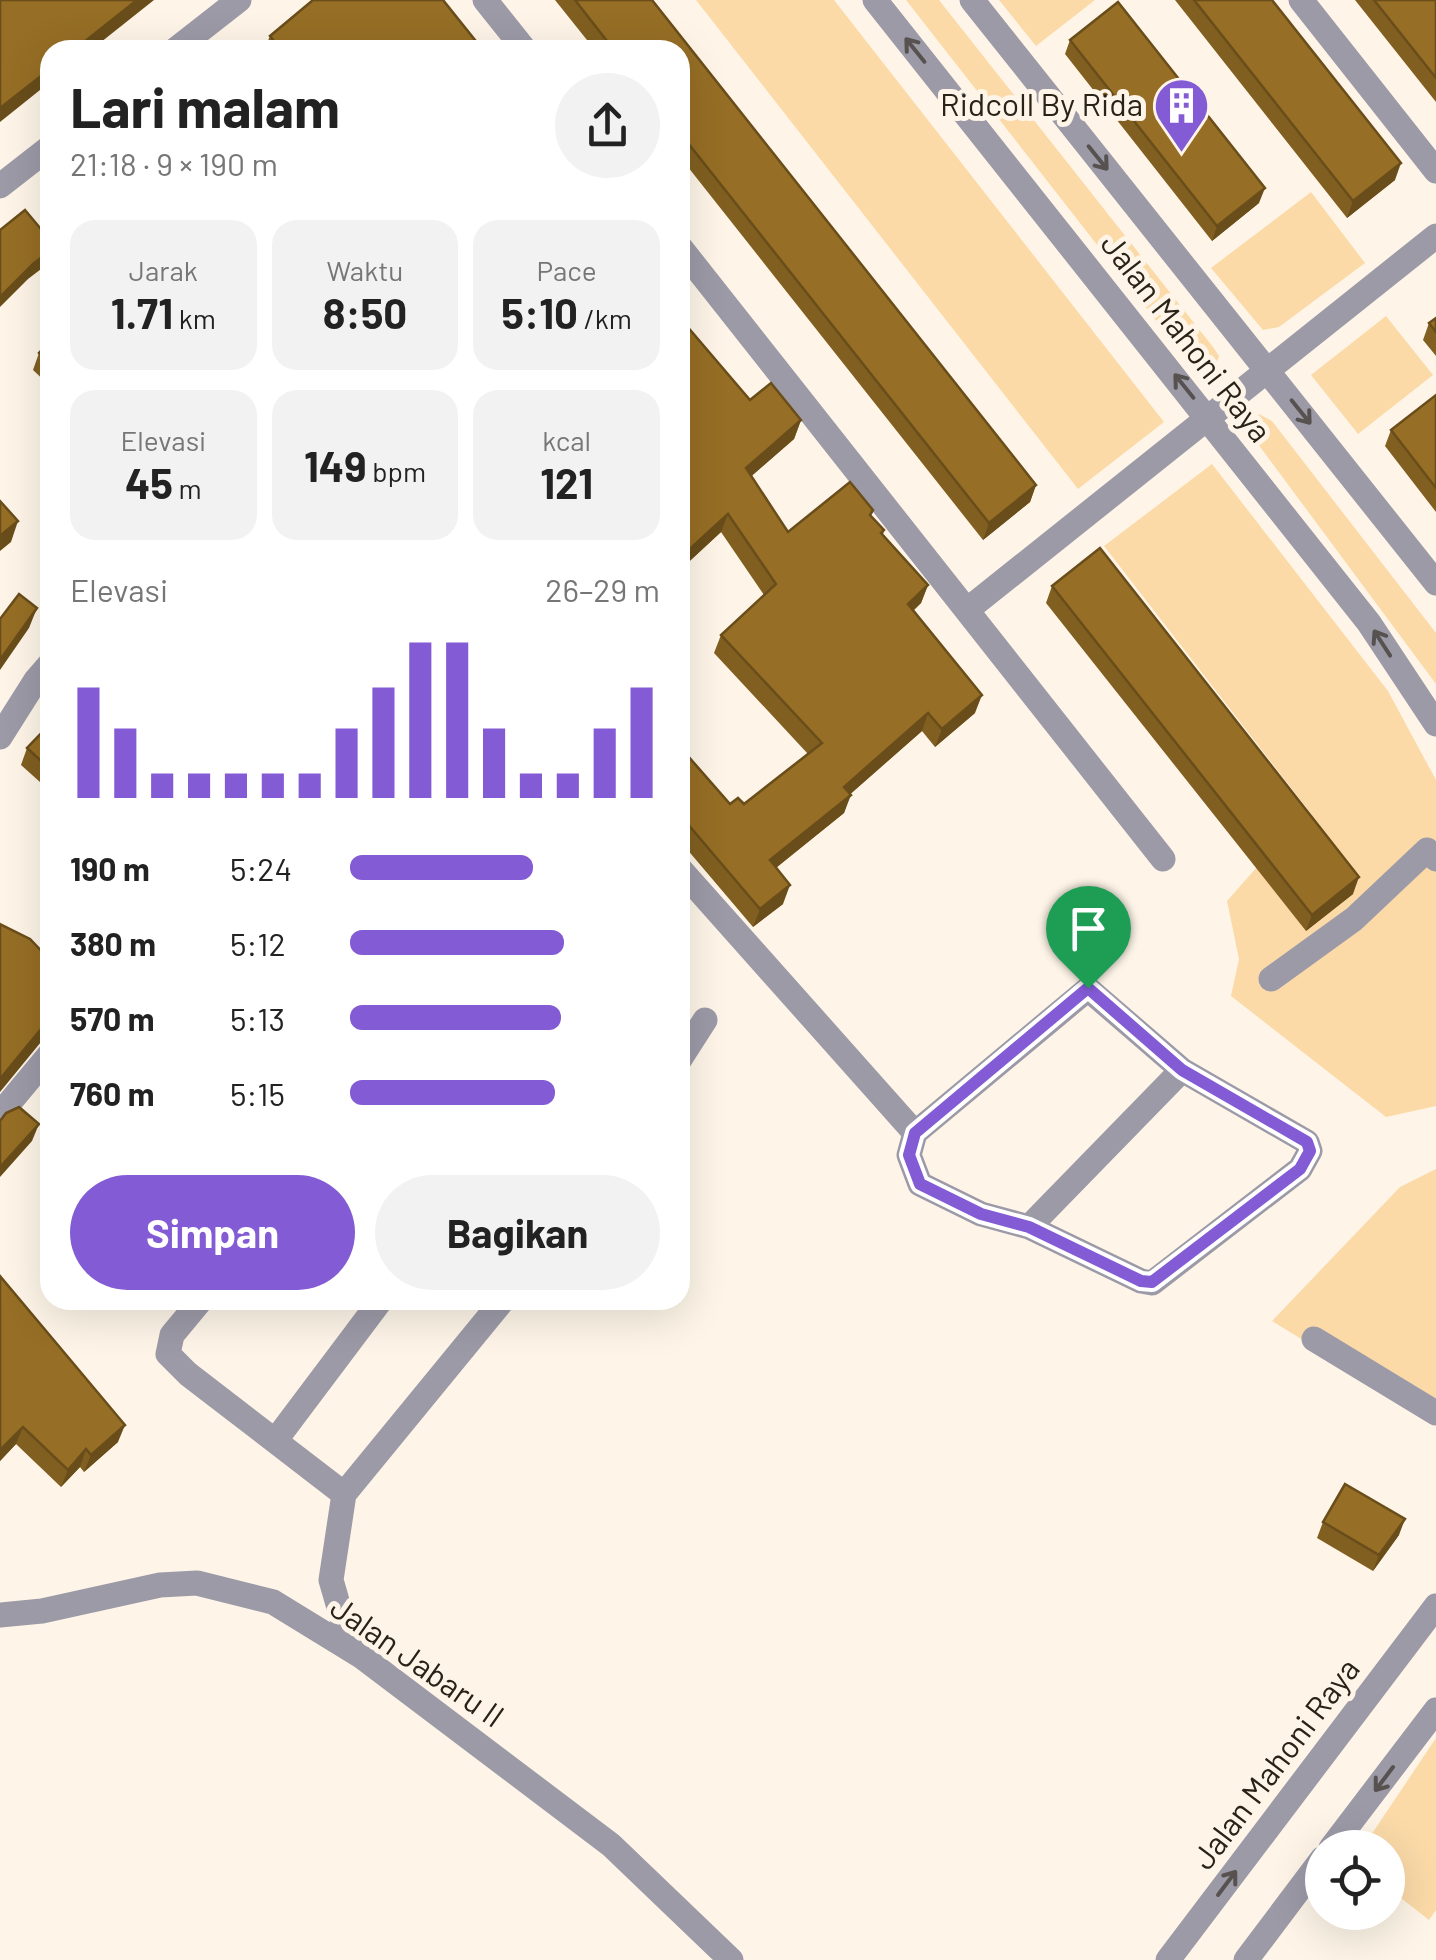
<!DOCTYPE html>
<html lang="id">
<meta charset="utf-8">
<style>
:root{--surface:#fff;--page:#f2f2f2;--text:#222;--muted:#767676;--accent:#835bd5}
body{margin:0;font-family:Barlow,sans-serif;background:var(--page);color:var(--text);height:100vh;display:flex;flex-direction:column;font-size:38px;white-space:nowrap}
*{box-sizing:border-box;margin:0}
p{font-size:32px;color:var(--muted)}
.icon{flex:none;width:55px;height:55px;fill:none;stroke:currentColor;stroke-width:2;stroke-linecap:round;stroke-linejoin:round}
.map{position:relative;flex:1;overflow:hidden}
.details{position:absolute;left:40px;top:40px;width:650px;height:1270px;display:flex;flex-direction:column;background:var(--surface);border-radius:30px;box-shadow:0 10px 40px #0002}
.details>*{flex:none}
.buttons{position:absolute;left:1305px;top:1830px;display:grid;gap:20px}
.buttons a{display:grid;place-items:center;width:100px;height:100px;border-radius:50%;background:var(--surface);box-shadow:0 10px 40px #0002;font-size:50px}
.pin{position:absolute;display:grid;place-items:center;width:85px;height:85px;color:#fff;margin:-102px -42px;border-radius:50% 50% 50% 0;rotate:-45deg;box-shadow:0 0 10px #0007}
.pin .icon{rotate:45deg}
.round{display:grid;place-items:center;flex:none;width:105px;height:105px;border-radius:52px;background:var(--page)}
.headline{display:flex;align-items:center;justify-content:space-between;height:170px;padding:0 30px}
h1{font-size:55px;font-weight:700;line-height:75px}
.metrics{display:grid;grid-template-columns:repeat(3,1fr);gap:15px;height:170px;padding:10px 30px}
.metrics div{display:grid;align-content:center;border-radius:25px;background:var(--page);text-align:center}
.metrics b{font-size:42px;font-weight:700}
.metrics small{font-size:28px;font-weight:400}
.metrics p{font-size:28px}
.chart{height:280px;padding:20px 30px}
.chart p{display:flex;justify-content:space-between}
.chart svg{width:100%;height:180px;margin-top:10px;stroke:var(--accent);stroke-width:6}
.cta{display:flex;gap:20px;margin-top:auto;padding:20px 30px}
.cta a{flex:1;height:115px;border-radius:60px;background:var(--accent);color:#fff;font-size:40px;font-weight:700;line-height:115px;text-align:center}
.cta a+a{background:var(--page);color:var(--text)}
ul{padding:0 30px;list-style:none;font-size:32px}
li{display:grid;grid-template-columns:160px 120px 1fr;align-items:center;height:75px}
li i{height:25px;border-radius:12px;background:var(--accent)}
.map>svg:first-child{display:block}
.green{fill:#fbdaa8}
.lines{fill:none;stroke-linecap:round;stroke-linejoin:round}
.minor{stroke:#9d9aa8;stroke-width:25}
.wall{fill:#815f20}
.shaded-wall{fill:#694d1a}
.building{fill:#966e25;stroke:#694d1a;stroke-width:2.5}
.oneway{stroke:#575250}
.route-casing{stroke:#fff;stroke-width:20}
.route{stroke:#835bd5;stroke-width:12}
.labels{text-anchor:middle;stroke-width:10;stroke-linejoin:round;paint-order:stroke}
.poi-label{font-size:32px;fill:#292216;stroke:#fef5e8;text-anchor:end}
.street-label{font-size:32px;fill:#292216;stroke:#fef5e8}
</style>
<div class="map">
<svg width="1436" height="1960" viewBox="0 0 1436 1960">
<rect width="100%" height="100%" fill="#fef5e8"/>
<path class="green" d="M 696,0 L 834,0 L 1164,422 L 1078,489 Z
M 906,0 L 939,0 L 1213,347 L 1219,356 L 1214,371 L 1205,375 L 1197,373 Z
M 999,0 L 1095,0 L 1036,46 Z
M 1311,192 L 1365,263 L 1279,327 L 1263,330 L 1211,268 Z
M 1386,316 L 1433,375 L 1358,434 L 1311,375 Z
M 1259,414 L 1272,421 L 1436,633 L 1436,684 L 1249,432 L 1248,424 Z
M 1212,464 L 1388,691 L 1436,780 L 1436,1106 L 1386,1117 L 1231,996 L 1239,959 L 1227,901 L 1272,850 L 1312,815 L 1104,546 Z
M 1436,1169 L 1436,1422 L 1272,1321 L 1400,1187 Z
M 1436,1738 L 1436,1910 L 1429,1920 L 1388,1888 L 1388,1848 L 1363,1847 Z"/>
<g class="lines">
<path class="minor" d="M 485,0 L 525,50
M 875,0 L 1369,623 L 1436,724
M 972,0 L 1436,583
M 1301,0 L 1436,171
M 175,50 L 239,0
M 0,186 L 50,147
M 680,247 L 1163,859
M 967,610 L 1436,236
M 0,737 L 36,680 L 50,664
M 680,869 L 915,1133 L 1088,989 L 1182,1070 L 1307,1142 L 1310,1151 L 1300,1169 L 1152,1283 L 1141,1281 L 1029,1227 L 981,1214 L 920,1184 L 909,1155 L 915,1133
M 1271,979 L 1354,919 L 1427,850 L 1436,859
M 680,1059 L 705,1020
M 0,1114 L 50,1054
M 1029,1227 L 1182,1070
M 201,1300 L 172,1335 L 168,1354 L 188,1374 L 344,1494 L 331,1580 L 342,1618 L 361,1656
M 1314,1339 L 1436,1413
M 275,1441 L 381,1300
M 344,1494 L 503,1300
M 0,1615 L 42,1611 L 160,1585 L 197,1583 L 273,1602 L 361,1656 L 611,1845 L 731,1960
M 1331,1848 L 1436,1710
M 1168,1960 L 1436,1606
M 1246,1960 L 1322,1859"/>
</g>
<path class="wall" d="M 555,0 L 652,0 L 1036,485 L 1030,502 L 983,540 L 680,157 L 680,50 L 595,50 Z
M 1175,0 L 1272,0 L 1395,180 L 1347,218 Z
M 1355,0 L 1436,0 L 1436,102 Z
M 270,36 L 483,50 L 264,50 Z
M 1070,40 L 1259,203 L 1212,241 L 1065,54 Z
M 680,318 L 750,400 L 801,420 L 794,439 L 751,476 L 788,532 L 871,516 L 884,530 L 883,535 L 928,585 L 921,603 L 913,611 L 975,713 L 935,747 L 922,731 L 850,794 L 844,813 L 776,868 L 783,904 L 753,927 L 680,841 L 680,747 L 730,804 L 744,804 L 808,754 L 714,653 L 721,635 L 764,595 L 721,532 L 680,570 Z
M 1436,318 L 1436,356 L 1423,340 L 1429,323 Z
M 50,341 L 50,386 L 33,370 L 39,353 Z
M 1436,395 L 1436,512 L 1385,446 L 1391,430 Z
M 1052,586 L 1353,894 L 1306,931 L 1046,603 Z
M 50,724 L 50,791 L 21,765 L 27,748 Z
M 0,1276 L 118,1442 L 84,1472 L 80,1467 L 61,1487 L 16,1444 L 0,1461 Z
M 1323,1522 L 1399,1535 L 1373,1571 L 1317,1538 Z"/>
<path class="shaded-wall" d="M 137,0 L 154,0 L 91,50 L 74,50 Z
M 50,69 L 50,82 L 0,122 L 0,108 Z
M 1401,163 L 1395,180 L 1347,218 L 1353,201 Z
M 1265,188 L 1259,203 L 1212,241 L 1217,226 Z
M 50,251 L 49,263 L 28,279 L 0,307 L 0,297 L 34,263 Z
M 801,420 L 794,439 L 739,487 L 746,468 Z
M 1036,485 L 1030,502 L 983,540 L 989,523 Z
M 728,514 L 721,532 L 680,570 L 680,558 Z
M 18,521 L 11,542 L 0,551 L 0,536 Z
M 928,585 L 921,603 L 901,622 L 908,604 Z
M 37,608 L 29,628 L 0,670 L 0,660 Z
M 982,695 L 975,713 L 935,747 L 942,729 Z
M 928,713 L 922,731 L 838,805 L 844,787 Z
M 851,795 L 844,813 L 763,878 L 770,860 Z
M 1359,877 L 1353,894 L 1306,931 L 1312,915 Z
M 790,885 L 783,904 L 753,927 L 760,909 Z
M 50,1018 L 50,1031 L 0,1092 L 0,1079 Z
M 39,1124 L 32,1141 L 0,1177 L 0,1167 Z
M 125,1425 L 118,1442 L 84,1472 L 91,1455 Z
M 23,1427 L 16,1444 L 0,1461 L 0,1450 Z
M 86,1449 L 80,1467 L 61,1487 L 68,1470 Z
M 1405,1519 L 1399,1535 L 1373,1571 L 1379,1555 Z"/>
<path class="building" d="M 0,0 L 137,0 L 74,50 L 50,50 L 50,69 L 0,108 Z
M 313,0 L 443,0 L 483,50 L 281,50 L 270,36 Z
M 575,0 L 652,0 L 1036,485 L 989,523 L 680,133 L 680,50 L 614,50 Z
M 1194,0 L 1272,0 L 1401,163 L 1353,201 Z
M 1374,0 L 1436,0 L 1436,78 Z
M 1118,2 L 1265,188 L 1217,226 L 1070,40 Z
M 25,210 L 50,240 L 50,251 L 34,263 L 0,297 L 0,230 Z
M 680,318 L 750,400 L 771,383 L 801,420 L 746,468 L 788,532 L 850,482 L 873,510 L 870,515 L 884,530 L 881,533 L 928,585 L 908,604 L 982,695 L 942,729 L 928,713 L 844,787 L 851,795 L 770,860 L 790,885 L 760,909 L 686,822 L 683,825 L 680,821 L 680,747 L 730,804 L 738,798 L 744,804 L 822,743 L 721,635 L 776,584 L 728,514 L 680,558 Z
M 1436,318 L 1436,332 L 1429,323 Z
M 50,341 L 50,364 L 39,353 Z
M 1436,395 L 1436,488 L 1391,430 Z
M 0,501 L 18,521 L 0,536 Z
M 1100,548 L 1359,877 L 1312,915 L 1052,586 Z
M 19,594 L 37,608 L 0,660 L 0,619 Z
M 50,724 L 50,769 L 27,748 Z
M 0,924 L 30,939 L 50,960 L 50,1018 L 0,1079 Z
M 19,1107 L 39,1124 L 0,1167 L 0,1121 L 6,1113 Z
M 0,1276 L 125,1425 L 91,1455 L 86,1449 L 68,1470 L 23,1427 L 0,1450 Z
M 1345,1484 L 1405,1519 L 1379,1555 L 1323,1522 Z"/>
<defs><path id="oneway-shaft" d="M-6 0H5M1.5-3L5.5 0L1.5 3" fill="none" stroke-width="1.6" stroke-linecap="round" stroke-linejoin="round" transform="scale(2.5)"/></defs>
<g class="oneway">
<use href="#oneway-shaft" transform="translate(915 50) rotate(-129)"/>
<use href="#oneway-shaft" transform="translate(1098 158) rotate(51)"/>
<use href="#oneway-shaft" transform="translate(1184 386) rotate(-129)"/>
<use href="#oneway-shaft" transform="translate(1301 412) rotate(51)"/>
<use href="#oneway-shaft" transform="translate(1382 643) rotate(-123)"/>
<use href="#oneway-shaft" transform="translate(1384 1779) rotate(127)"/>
<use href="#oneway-shaft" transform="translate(1227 1883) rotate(-53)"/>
</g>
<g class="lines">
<defs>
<path id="route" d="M 1088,988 L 1182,1070 L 1307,1142 L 1310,1151 L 1300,1169 L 1152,1282 L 1141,1281 L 1029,1227 L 981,1214 L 920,1184 L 909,1155 L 915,1133 Z"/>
</defs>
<use href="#route" class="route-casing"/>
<use href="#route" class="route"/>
</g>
<defs>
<symbol id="building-pin" viewBox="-11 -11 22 30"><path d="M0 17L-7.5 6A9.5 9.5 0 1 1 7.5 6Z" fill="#835bd5" stroke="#fef5e8"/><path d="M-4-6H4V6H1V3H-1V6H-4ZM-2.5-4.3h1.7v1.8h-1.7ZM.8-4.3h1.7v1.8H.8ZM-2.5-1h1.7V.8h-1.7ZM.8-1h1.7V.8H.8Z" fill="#fff"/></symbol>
</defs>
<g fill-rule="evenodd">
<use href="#building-pin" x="1150" y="74" width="63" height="86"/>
</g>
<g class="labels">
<g class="poi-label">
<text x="1143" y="116">Ridcoll By Rida</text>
</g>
<g class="street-label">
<text transform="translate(1186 338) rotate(52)" y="11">Jalan Mahoni Raya</text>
<text transform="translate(417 1662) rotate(35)" y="11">Jalan Jabaru II</text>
<text transform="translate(1276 1764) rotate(-53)" y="11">Jalan Mahoni Raya</text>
</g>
</g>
</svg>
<div class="buttons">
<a><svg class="icon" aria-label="locate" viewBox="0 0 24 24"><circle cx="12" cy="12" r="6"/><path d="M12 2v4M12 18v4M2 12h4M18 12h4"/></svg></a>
</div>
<div class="pin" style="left:1088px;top:988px;background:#1e9e55"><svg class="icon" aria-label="arrive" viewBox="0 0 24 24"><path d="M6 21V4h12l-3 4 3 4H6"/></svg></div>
<section class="details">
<div class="headline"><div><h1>Lari malam</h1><p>21:18 · 9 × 190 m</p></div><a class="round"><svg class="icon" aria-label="share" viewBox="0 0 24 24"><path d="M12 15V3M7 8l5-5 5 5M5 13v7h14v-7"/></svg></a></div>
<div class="metrics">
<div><p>Jarak</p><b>1.71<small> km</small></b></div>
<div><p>Waktu</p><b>8:50</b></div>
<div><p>Pace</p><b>5:10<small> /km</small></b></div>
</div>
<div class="metrics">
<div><p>Elevasi</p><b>45<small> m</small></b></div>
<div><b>149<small> bpm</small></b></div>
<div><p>kcal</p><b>121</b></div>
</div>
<div class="chart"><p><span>Elevasi</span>26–29 m</p>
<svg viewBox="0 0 160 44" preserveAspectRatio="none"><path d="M5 44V17M15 44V27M25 44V38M35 44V38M45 44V38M55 44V38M65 44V38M75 44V27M85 44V17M95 44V6M105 44V6M115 44V27M125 44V38M135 44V38M145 44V27M155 44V17"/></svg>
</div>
<ul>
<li><b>190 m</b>5:24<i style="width:59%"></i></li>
<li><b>380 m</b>5:12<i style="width:69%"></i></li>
<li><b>570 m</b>5:13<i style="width:68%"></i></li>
<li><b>760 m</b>5:15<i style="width:66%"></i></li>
</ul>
<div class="cta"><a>Simpan</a><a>Bagikan</a></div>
</section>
</div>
